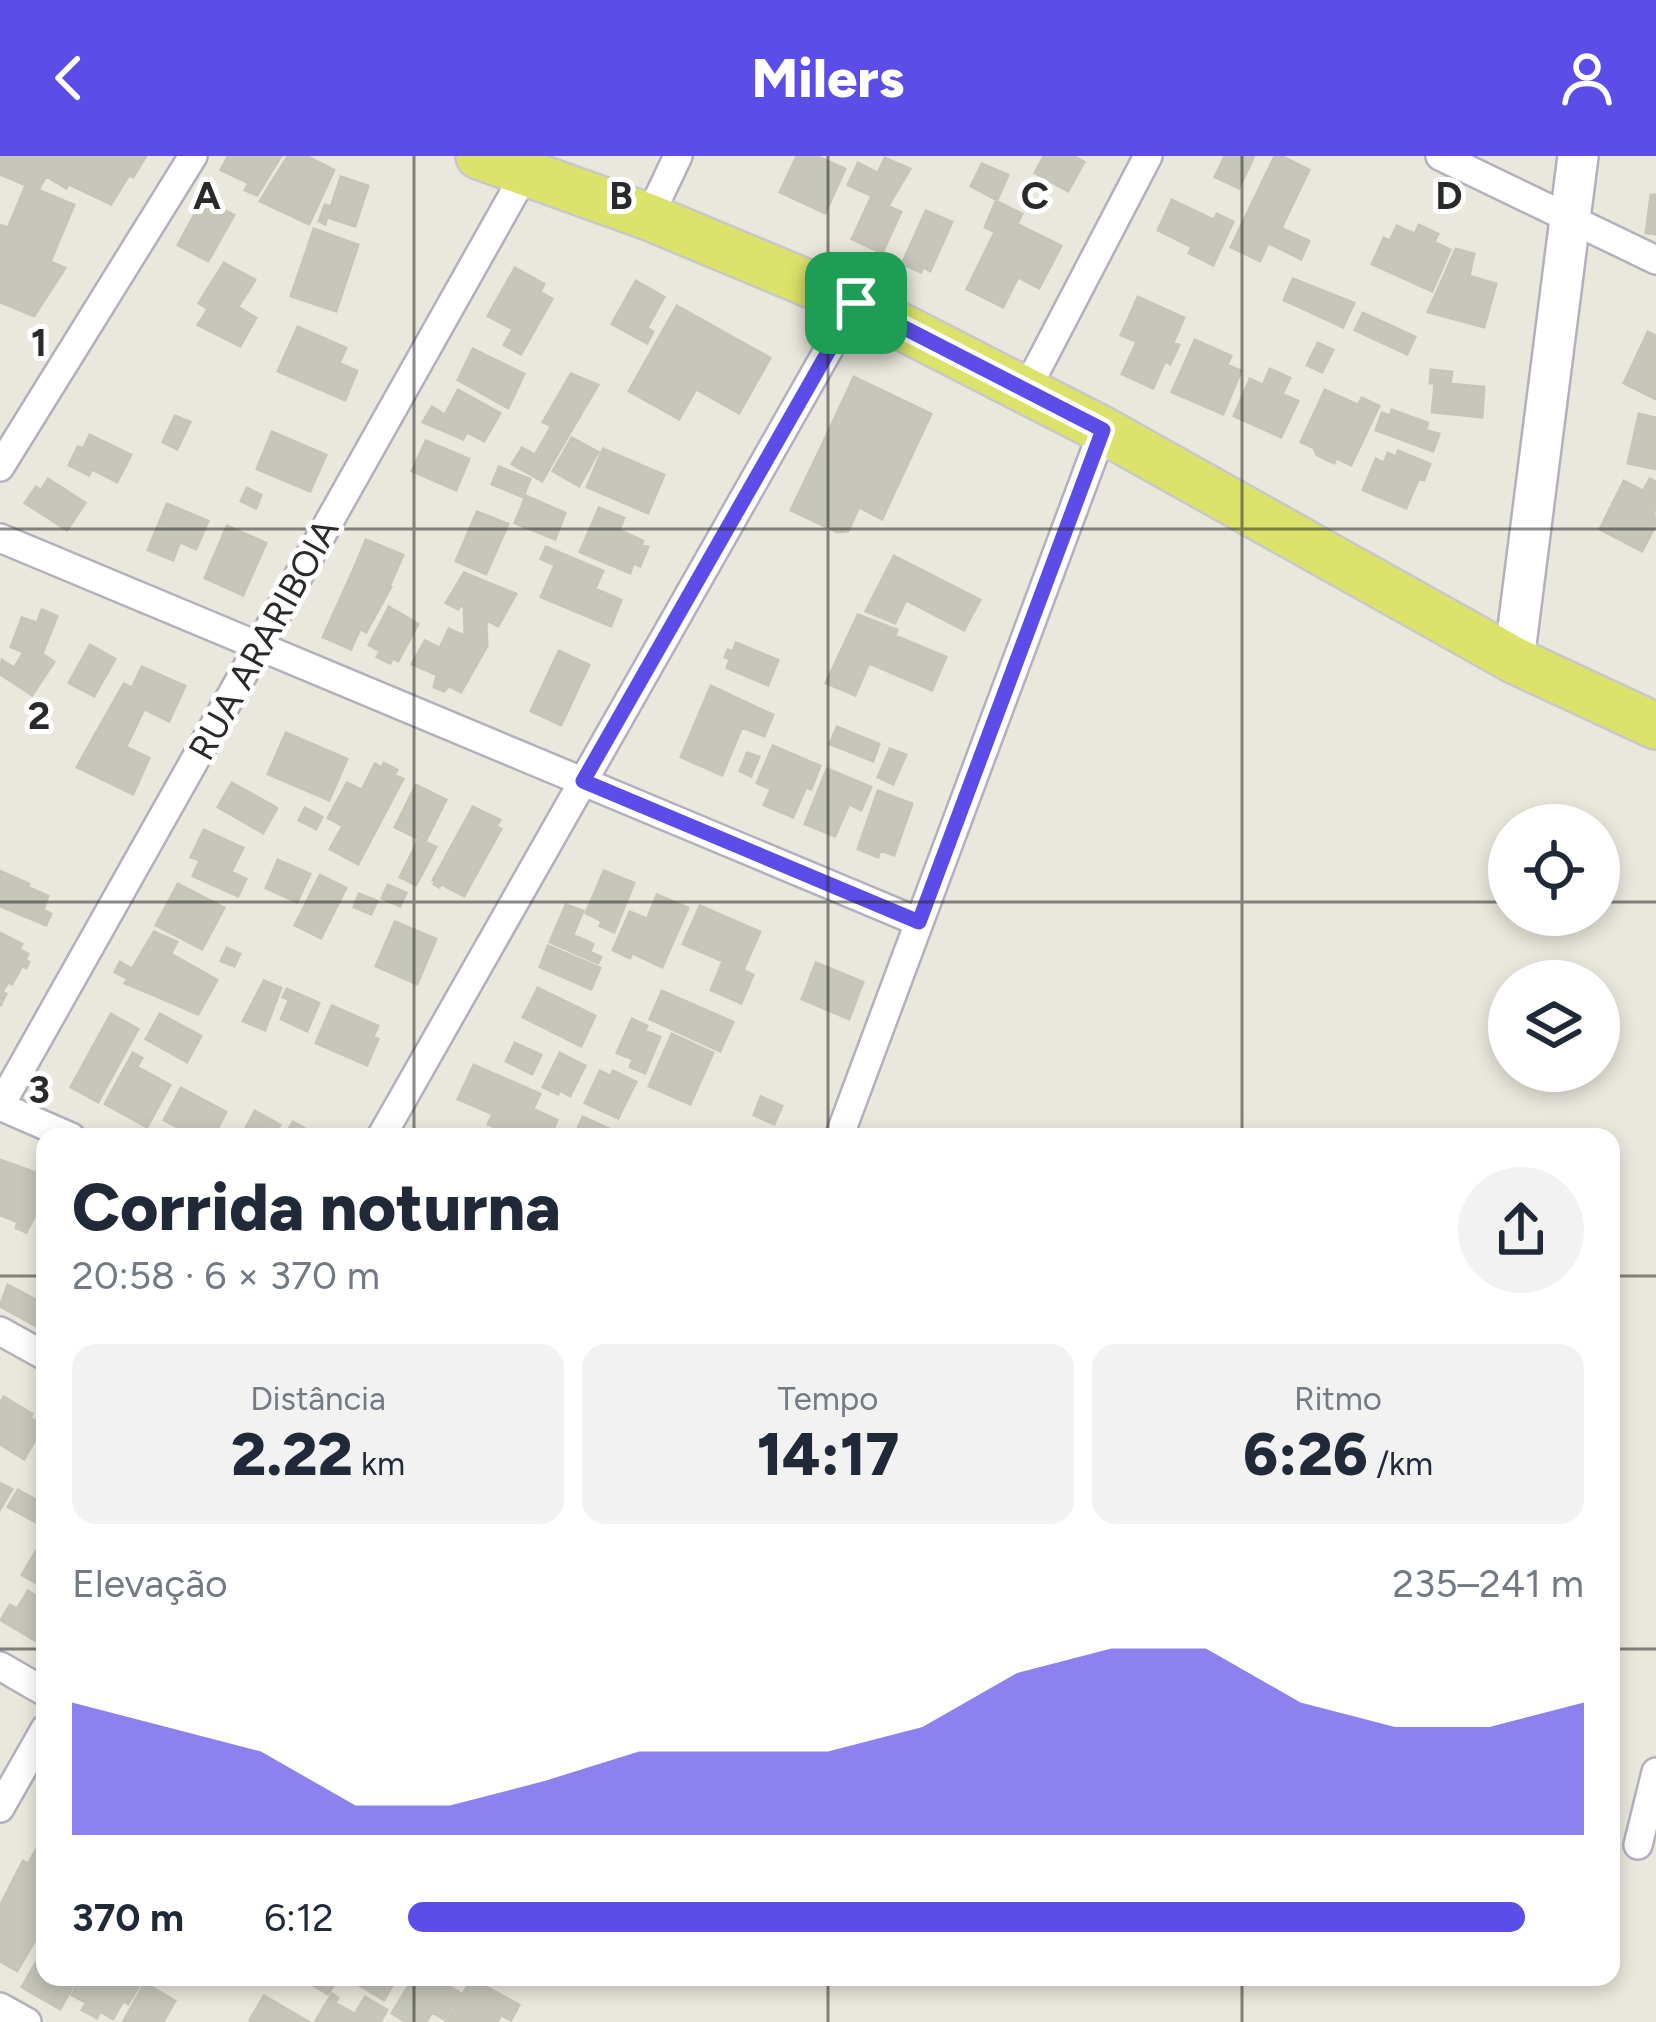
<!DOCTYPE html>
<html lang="pt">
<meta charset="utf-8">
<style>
:root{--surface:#fff;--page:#f2f2f3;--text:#1f2937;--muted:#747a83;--accent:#5c4de8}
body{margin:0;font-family:Figtree,sans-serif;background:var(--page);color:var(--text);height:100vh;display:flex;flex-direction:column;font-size:45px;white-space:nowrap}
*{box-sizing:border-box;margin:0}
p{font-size:39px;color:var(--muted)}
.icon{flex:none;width:66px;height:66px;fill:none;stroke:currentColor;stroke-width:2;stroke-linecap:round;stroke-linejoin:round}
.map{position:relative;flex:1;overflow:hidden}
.sheet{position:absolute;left:36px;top:972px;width:1584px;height:858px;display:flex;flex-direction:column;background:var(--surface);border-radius:24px;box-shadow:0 6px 18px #0003}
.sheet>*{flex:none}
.fabs{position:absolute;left:1488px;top:648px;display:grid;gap:24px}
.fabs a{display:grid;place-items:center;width:132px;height:132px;border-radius:50%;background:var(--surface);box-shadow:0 6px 18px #0003;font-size:60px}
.pin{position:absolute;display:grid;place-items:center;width:102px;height:102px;color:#fff;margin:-51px;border-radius:24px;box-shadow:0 6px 18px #0006}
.round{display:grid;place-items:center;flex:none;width:126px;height:126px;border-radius:63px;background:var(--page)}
.head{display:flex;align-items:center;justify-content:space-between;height:204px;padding:0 36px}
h1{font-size:66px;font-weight:800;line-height:90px}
.metrics{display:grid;grid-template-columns:repeat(3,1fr);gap:18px;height:204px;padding:12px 36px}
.metrics div{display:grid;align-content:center;border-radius:24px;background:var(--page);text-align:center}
.metrics b{font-size:60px;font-weight:800}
.metrics small{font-size:33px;font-weight:400}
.metrics p{font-size:33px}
.chart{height:336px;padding:24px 36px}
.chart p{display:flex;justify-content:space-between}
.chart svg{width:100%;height:216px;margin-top:12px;fill:var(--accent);opacity:.7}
ul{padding:0 36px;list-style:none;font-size:39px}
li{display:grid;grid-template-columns:192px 144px 1fr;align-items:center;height:90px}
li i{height:30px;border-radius:15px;background:var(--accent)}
header{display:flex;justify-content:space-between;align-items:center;height:156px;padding:0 36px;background:var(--accent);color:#fff;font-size:54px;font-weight:800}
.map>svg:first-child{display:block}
.building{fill:#c6c6bb;stroke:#c6c5b7;stroke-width:3}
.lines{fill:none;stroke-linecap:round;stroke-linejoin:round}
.street-casing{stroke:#b2b0bc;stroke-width:32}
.secondary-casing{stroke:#b2b0bc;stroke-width:44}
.primary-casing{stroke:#c8c8c8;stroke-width:50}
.street{stroke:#fff;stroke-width:27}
.secondary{stroke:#fff;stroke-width:39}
.primary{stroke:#dce36a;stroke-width:45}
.route-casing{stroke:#fff;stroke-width:24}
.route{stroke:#5c4de8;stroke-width:15}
.grid{fill:none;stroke:#2a2a2a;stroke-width:3;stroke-opacity:0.55}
.labels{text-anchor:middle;stroke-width:10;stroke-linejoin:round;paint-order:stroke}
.street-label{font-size:36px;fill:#2a2a2a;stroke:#fff}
.grid-label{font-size:39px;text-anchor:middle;font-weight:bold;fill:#2a2a2a;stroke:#fff;stroke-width:10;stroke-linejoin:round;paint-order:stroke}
</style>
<header><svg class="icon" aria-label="back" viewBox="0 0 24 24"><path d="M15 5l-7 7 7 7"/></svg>Milers<svg class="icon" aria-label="person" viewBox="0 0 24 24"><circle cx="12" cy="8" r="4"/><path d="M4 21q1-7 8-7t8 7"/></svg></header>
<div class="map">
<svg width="1656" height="1866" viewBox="0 0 1656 1866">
<rect width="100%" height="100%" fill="#eae8dd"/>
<path class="building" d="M 0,0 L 14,0 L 2,19 L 0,18 Z
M 14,0 L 86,0 L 66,32 L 46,20 L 38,34 L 2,19 Z
M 89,0 L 146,0 L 133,21 L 129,19 L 111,48 L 71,29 Z
M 228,0 L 281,0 L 257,39 L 245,34 L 249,27 L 221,14 Z
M 288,0 L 306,0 L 334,14 L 309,68 L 260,45 Z
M 797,0 L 816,0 L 845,13 L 825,57 L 780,36 Z
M 1044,0 L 1073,0 L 1084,6 L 1068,35 L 1035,17 Z
M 1225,0 L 1254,0 L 1239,32 L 1215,21 Z
M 1275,0 L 1281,0 L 1309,14 L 1273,89 L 1268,87 L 1260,105 L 1231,91 Z
M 885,2 L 910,13 L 888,50 L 901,56 L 882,97 L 852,83 L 872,40 L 848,29 L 858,7 L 878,17 Z
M 982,8 L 1008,19 L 997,44 L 971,30 Z
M 341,21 L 368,30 L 355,70 L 327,61 L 325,68 L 319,65 L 325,49 L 331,51 Z
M 26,29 L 74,49 L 50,106 L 0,85 L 0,69 L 8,72 Z
M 1651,39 L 1656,39 L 1656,78 L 1646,77 Z
M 203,43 L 234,59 L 208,105 L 178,89 Z
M 1172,44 L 1214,64 L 1217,58 L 1233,66 L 1213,109 L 1189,97 L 1192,91 L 1158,74 Z
M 996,45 L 1022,58 L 1017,68 L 1061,90 L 1039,132 L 1018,121 L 1003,151 L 967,133 L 995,76 L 985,71 Z
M 926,55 L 952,66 L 930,115 L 923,111 L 921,116 L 902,108 Z
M 1419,69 L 1438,78 L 1434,86 L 1450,94 L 1432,135 L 1372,108 L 1384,82 L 1390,85 L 1397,70 L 1415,78 Z
M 1281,72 L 1309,85 L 1301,103 L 1273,89 Z
M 314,73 L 358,89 L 336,155 L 291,140 Z
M 0,85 L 65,112 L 34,160 L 0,146 Z
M 1456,93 L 1474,98 L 1469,120 L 1496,128 L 1484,171 L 1428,156 Z
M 224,107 L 255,124 L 238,151 L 256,162 L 240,190 L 198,169 L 208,153 L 199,147 Z
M 515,112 L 544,128 L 540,136 L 552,143 L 521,198 L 504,189 L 513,173 L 488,160 Z
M 1293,123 L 1354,147 L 1343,171 L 1284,144 Z
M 636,125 L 664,141 L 647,172 L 653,176 L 647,187 L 612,168 Z
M 1138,141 L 1184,162 L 1173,187 L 1179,189 L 1170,208 L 1165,205 L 1153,232 L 1122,218 L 1137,186 L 1121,179 Z
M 677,150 L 770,202 L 739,257 L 696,233 L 679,263 L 629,235 Z
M 1363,157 L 1415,181 L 1407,198 L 1355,174 Z
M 298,171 L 346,192 L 339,207 L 357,215 L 345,244 L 278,215 Z
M 1648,176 L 1656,180 L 1656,243 L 1624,227 Z
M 1195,184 L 1231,200 L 1227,209 L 1241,215 L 1223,258 L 1172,236 Z
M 1318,187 L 1333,194 L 1322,216 L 1307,209 Z
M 473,193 L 524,218 L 508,252 L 458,224 Z
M 1270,213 L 1290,222 L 1282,238 L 1298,245 L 1281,281 L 1234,260 L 1250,223 L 1263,229 Z
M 1431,214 L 1452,216 L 1450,228 L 1484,231 L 1482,261 L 1432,256 L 1435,227 L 1430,227 Z
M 571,218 L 598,229 L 569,278 L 543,266 Z
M 854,221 L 931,258 L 894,337 L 817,300 Z
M 458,234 L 500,257 L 484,285 L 467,276 L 463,283 L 423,266 L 432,251 L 445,259 Z
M 1325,234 L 1358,249 L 1362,242 L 1379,250 L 1351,309 L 1336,302 L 1334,307 L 1317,299 L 1314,292 L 1301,286 Z
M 1392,254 L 1428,267 L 1425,274 L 1439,278 L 1433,295 L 1376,274 L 1382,257 L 1390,260 Z
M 1639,258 L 1656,262 L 1656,313 L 1628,307 Z
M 175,260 L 190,266 L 177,293 L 163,286 Z
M 551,271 L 569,278 L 542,325 L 512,308 L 522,292 L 535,299 Z
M 272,276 L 326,299 L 310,335 L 257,313 Z
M 90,279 L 131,299 L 117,326 L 92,313 L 89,319 L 69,309 L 78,291 L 83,293 Z
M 572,282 L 598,296 L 579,330 L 553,315 Z
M 426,285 L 469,303 L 456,334 L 412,315 Z
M 603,293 L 664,319 L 648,357 L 587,331 Z
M 1398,295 L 1430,308 L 1424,324 L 1419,322 L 1406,352 L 1363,334 L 1376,303 L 1384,307 L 1388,297 L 1396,301 Z
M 817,300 L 894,337 L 882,363 L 859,351 L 848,375 L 837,376 L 791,354 Z
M 499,311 L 530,323 L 523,341 L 492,328 Z
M 48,323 L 85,347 L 67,374 L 25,347 L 36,331 L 41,334 Z
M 1650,323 L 1656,326 L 1654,359 L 1656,368 L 1642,395 L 1600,373 L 1624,325 L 1643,335 Z
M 247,332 L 261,339 L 256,352 L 241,345 Z
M 526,340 L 565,357 L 555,383 L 515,367 Z
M 167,348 L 208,365 L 196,393 L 180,386 L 173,404 L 148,394 Z
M 599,352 L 624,362 L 619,374 L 643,385 L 641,389 L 648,391 L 640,410 L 633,407 L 630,417 L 580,396 Z
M 477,356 L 508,368 L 486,418 L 456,405 Z
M 227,370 L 266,387 L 243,439 L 205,422 Z
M 366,384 L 403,399 L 389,431 L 353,415 Z
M 546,391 L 603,415 L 595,433 L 621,444 L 611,470 L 541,441 L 555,409 L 541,403 Z
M 894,400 L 980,444 L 964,474 L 906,444 L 895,467 L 866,455 Z
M 353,415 L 391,431 L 366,476 L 360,473 L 351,493 L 323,481 Z
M 464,417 L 516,438 L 498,470 L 486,464 L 487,490 L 461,536 L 449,530 L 444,535 L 434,531 L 437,519 L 412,508 L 425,485 L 440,492 L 449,473 L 465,480 L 464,451 L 460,449 L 458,453 L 446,447 Z
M 389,451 L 418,468 L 398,505 L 393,502 L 390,507 L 377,501 L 380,495 L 369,489 Z
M 42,454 L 57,460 L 40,503 L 11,491 L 22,462 L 37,467 Z
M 858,459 L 897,474 L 895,480 L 946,501 L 932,534 L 869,507 L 855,539 L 826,527 Z
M 736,487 L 778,504 L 768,529 L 727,512 L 730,503 L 725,501 L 728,494 L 733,496 Z
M 90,489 L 115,503 L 94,540 L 69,527 Z
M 559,495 L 589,509 L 561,569 L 531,555 Z
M 24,496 L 40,503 L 42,498 L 54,506 L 32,539 L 0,518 L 2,504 L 14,512 Z
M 142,511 L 185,530 L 169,565 L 144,553 L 126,591 L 96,577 L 124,528 L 132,532 Z
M 711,530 L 773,559 L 764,580 L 742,571 L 722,619 L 681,601 Z
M 837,571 L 879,588 L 873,605 L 830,588 Z
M 96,577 L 149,602 L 133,638 L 77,611 Z
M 286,577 L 347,603 L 329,644 L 268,618 Z
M 773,590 L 820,610 L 811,633 L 806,631 L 793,661 L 764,649 L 771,633 L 757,627 Z
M 890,593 L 906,599 L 893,628 L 878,621 Z
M 747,597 L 759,601 L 751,620 L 740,615 Z
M 384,607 L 397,614 L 394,619 L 403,623 L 358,708 L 330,693 L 343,670 L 328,662 L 347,627 L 362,634 L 375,608 L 382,612 Z
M 827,613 L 871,631 L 861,654 L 849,648 L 835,680 L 805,668 Z
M 232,627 L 277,652 L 263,677 L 218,651 Z
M 416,629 L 446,644 L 425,686 L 436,691 L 416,729 L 400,721 L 419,683 L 395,671 Z
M 878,635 L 912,648 L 894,699 L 880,694 L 878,701 L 858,693 Z
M 473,651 L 500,664 L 496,670 L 501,673 L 464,740 L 441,728 L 439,731 L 434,728 L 435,725 L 433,724 Z
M 305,652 L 322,661 L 316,673 L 299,664 Z
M 204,674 L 243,692 L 231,716 L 246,723 L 238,740 L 193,720 L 200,704 L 191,701 Z
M 278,704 L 310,718 L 297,746 L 266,732 Z
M 0,715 L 29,728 L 28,731 L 48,740 L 43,754 L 51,758 L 46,769 L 0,750 Z
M 604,715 L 634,727 L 614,776 L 600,770 L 602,765 L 586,757 Z
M 320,719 L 346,732 L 321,782 L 295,769 Z
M 178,728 L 224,752 L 202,793 L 156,769 Z
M 388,729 L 406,737 L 400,750 L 382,742 Z
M 359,738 L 377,745 L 371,758 L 354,751 Z
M 657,739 L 688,752 L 662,811 L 632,797 L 630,802 L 613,794 L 630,756 L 647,763 Z
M 566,749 L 583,755 L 573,779 L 593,788 L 590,796 L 601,801 L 598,807 L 550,786 Z
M 700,750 L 760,776 L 743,814 L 753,819 L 741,847 L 711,834 L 723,805 L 683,788 Z
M 395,766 L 436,783 L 417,828 L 376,810 Z
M 154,776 L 177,786 L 149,837 L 125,827 L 128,823 L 115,816 L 120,806 L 132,813 Z
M 0,777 L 22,788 L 19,793 L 28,798 L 25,804 L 29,806 L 26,812 L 22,810 L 12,828 L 8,826 L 2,836 L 6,838 L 0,850 Z
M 548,790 L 600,812 L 591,833 L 540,811 Z
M 227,792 L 240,798 L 234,810 L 221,805 Z
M 171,798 L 217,824 L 198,858 L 149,837 Z
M 816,807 L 863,826 L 849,863 L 802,843 Z
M 264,825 L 281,832 L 265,874 L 243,865 Z
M 538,832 L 595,860 L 581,890 L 523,861 Z
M 287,833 L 319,847 L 307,875 L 281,863 L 289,844 L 283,841 Z
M 662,835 L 733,866 L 720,895 L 650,863 Z
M 332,850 L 378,870 L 373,881 L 378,883 L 367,909 L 316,887 Z
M 111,858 L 138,873 L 98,946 L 71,931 Z
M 160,858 L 201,880 L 187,906 L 146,883 Z
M 632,863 L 647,870 L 645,875 L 660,881 L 645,917 L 630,911 L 633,903 L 617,897 Z
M 672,878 L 713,897 L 690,948 L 649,930 Z
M 515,887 L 541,899 L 532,918 L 506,905 Z
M 133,897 L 142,902 L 137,911 L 170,929 L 147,971 L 105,948 Z
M 560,897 L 585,910 L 570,940 L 560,934 L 558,938 L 543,931 Z
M 474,909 L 540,938 L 533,953 L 557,964 L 550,981 L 517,981 L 488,968 L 493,958 L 458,943 Z
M 600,915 L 611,920 L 613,915 L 636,926 L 618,962 L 585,947 Z
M 181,932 L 226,956 L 213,981 L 196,981 L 164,964 Z
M 761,941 L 782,950 L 774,968 L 754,959 Z
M 255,955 L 280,969 L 273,981 L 241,981 Z
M 583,961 L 618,977 L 616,981 L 574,981 Z
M 293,966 L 320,981 L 284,981 Z
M 0,1004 L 45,1020 L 45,1041 L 26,1076 L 16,1072 L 18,1066 L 0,1059 Z
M 8,1129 L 45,1149 L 45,1175 L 0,1150 Z
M 4,1241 L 32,1258 L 30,1262 L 43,1270 L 24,1303 L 0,1288 L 0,1247 Z
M 0,1327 L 12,1333 L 0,1353 Z
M 18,1334 L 45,1349 L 45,1371 L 8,1351 Z
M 38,1392 L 45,1396 L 45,1432 L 22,1419 Z
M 28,1435 L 45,1446 L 45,1490 L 1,1464 L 10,1449 L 17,1453 Z
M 41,1685 L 45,1687 L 45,1718 L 28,1708 Z
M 23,1705 L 45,1718 L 45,1767 L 17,1815 L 0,1805 L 0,1750 Z
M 45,1791 L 45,1821 L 78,1821 L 60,1853 L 22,1831 Z
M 82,1821 L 136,1821 L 142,1825 L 128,1848 L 123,1845 L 113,1863 L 100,1855 L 97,1862 L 82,1854 L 87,1847 L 72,1839 Z
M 299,1821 L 338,1821 L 328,1838 Z
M 363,1821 L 397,1821 L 384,1844 L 359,1829 Z
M 414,1821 L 433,1821 L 460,1837 L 444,1863 L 432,1856 L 426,1866 L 406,1866 L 392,1857 Z
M 472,1823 L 519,1849 L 511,1864 L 501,1859 L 497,1866 L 446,1866 Z
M 145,1827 L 175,1845 L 163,1866 L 123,1866 Z
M 332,1838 L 338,1842 L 335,1847 L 355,1858 L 365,1841 L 387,1854 L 380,1866 L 315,1866 Z
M 264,1840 L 309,1866 L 253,1866 L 250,1864 Z"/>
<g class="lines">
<defs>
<path id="street" d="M 1440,0 L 1656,104
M 649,61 L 678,0
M 1026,234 L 1148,0
M 0,311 L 193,0
M 0,382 L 919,766
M 0,950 L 526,16
M 0,950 L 71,981
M 381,981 L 855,147
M 839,981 L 1103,274
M 0,1175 L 45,1200
M 0,1510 L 45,1536
M 0,1652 L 45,1573
M 1638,1689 L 1656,1616
M 0,1851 L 27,1866"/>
<path id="secondary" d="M 1514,504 L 1578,0"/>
<path id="primary" d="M 479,0 L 649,61 L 855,147 L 1103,274 L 1514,504 L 1656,570"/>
</defs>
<use href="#street" class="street-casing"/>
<use href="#secondary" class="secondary-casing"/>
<use href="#primary" class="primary-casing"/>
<use href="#street" class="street"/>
<use href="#secondary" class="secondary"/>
<use href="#primary" class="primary"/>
</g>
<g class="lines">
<defs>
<path id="route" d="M 856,147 L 1103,274 L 919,766 L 583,625 Z"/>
</defs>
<use href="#route" class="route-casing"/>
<use href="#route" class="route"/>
</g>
<path class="grid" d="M 414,0 L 414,981M 828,0 L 828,981M 1242,0 L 1242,981M 0,373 L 1656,373M 0,746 L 1509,746M 1599,746 L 1656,746M 0,1120 L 45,1120M 1611,1120 L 1656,1120M 0,1493 L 45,1493M 1611,1493 L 1656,1493M 414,1821 L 414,1866M 828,1821 L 828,1866M 1242,1821 L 1242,1866"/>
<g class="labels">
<g class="street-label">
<text transform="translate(263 483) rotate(-61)" y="13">RUA ARARIBOIA</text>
</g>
</g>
<g class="grid-label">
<text x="207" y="53">A</text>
<text x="621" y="53">B</text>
<text x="1035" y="53">C</text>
<text x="1449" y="53">D</text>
<text x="39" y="200">1</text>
<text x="39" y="573">2</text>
<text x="39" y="947">3</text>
</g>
</svg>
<div class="fabs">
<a><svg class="icon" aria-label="locate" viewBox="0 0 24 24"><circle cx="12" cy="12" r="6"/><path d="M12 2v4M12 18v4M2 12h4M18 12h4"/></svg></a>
<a><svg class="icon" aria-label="layers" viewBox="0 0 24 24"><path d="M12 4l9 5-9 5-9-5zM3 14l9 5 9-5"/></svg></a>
</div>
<div class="pin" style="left:856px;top:147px;background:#1e9e55"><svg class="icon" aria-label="arrive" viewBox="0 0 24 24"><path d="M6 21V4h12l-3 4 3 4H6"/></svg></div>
<section class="sheet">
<div class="head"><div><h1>Corrida noturna</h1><p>20:58 · 6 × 370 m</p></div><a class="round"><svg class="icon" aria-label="share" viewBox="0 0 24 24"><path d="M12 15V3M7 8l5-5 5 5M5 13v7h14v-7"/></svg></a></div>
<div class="metrics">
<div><p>Distância</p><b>2.22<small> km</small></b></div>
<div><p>Tempo</p><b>14:17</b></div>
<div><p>Ritmo</p><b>6:26<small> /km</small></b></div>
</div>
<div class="chart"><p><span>Elevação</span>235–241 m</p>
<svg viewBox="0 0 160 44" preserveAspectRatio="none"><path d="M0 44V17L10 22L20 27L30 38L40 38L50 33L60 27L70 27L80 27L90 22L100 11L110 6L120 6L130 17L140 22L150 22L160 17V44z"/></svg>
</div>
<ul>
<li><b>370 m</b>6:12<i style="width:95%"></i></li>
</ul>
</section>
</div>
